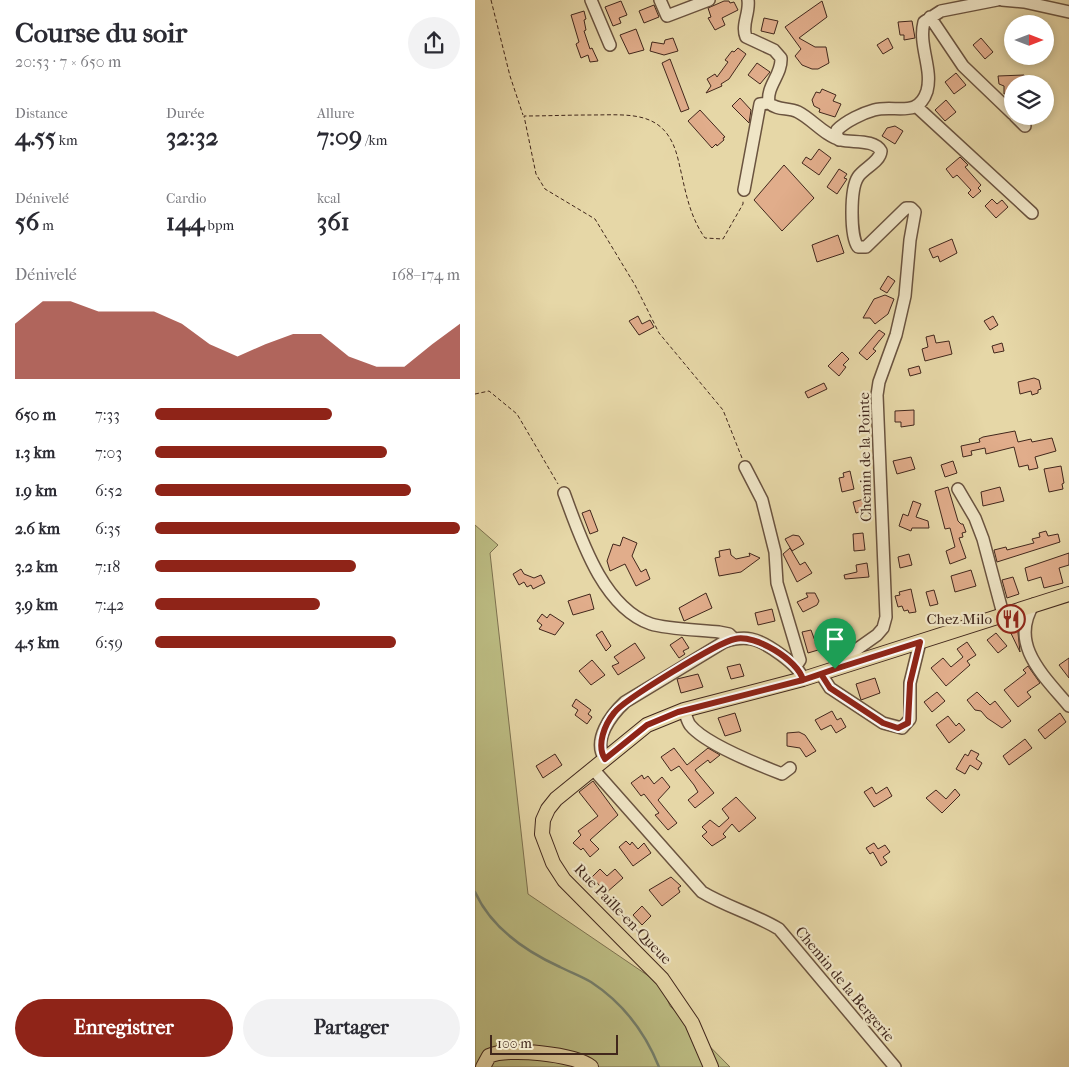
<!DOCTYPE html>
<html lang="fr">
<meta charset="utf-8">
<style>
:root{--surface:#fff;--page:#f2f2f3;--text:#2b2b33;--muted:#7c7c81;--accent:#8f2418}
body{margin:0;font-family:"IM FELL French Canon",serif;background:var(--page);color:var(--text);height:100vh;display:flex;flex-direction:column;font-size:19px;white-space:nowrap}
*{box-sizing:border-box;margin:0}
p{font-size:16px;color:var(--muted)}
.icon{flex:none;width:28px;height:28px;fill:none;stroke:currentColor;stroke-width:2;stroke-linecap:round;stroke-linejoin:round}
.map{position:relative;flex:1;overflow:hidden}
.details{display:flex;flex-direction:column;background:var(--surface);width:475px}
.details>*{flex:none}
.needle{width:32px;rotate:90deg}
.buttons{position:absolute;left:529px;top:15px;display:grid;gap:10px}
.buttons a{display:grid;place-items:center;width:50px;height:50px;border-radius:50%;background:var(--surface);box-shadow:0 2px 8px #0003;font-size:25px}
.scale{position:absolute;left:15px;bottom:12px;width:128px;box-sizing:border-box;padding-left:5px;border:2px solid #41271c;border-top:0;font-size:14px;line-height:18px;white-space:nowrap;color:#41271c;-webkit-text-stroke:4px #efe5c6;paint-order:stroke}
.pin{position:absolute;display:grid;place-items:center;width:42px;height:42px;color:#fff;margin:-51px -21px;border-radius:50% 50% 50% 0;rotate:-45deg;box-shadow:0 0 5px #0007}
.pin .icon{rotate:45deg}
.round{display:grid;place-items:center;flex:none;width:52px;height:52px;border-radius:26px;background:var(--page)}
.summary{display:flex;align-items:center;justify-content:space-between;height:85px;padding:0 15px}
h1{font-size:28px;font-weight:800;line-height:38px}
.stats{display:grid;grid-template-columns:repeat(3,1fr);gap:8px;height:85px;padding:5px 15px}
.stats div{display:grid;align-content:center}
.stats b{font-size:25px;font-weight:800}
.stats small{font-size:14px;font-weight:400}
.stats p{font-size:14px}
.chart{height:140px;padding:10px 15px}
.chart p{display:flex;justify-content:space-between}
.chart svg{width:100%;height:90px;margin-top:5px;fill:var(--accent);opacity:.7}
.cta{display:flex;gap:10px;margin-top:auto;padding:10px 15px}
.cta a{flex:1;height:58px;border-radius:30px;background:var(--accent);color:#fff;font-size:20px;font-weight:800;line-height:58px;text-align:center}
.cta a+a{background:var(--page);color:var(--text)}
ul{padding:0 15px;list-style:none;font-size:16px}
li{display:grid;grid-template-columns:80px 60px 1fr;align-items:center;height:38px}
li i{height:12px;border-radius:6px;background:var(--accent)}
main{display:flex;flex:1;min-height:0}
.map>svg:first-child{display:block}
.green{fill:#bcbc83;stroke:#7e7250}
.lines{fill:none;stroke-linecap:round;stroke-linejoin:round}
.stream{stroke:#757f6c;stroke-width:2.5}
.building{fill:#e1ad8b;stroke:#41271c}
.minor-casing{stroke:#6a533f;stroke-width:14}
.major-casing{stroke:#41271c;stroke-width:16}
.path{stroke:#41271c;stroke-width:1;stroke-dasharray:4 2.5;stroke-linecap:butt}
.minor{stroke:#efe5c6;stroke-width:11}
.major{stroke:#e6d7a7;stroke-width:14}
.route-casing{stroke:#fff;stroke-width:10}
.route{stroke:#8f2418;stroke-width:6}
.labels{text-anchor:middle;stroke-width:4.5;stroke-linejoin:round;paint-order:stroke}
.street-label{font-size:15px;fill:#41271c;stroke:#efe5c6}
.poi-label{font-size:15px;fill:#41271c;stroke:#efe5c6;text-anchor:end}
</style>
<main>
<section class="details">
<div class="summary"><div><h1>Course du soir</h1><p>20:53 · 7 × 650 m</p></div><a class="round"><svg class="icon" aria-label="share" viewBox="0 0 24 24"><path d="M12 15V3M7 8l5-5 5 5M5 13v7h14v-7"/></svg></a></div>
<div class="stats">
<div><p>Distance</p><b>4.55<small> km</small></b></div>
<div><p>Durée</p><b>32:32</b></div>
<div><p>Allure</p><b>7:09<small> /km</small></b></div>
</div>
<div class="stats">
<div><p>Dénivelé</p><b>56<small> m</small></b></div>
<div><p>Cardio</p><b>144<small> bpm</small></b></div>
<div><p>kcal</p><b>361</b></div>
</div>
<div class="chart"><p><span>Dénivelé</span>168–174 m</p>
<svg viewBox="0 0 160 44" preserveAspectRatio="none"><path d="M0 44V17L10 6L20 6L30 11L40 11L50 11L60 17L70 27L80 33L90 27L100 22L110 22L120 33L130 38L140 38L150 27L160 17V44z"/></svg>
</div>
<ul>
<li><b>650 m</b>7:33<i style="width:58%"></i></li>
<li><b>1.3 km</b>7:03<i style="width:76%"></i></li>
<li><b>1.9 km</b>6:52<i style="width:84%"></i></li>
<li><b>2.6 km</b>6:35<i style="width:100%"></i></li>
<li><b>3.2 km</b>7:18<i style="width:66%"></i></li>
<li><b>3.9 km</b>7:42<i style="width:54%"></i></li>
<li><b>4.5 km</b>6:59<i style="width:79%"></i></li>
</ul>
<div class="cta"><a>Enregistrer</a><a>Partager</a></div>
</section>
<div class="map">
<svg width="594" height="1067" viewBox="0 0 594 1067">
<rect width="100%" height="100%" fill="#e6d7a7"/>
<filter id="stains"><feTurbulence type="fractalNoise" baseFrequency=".004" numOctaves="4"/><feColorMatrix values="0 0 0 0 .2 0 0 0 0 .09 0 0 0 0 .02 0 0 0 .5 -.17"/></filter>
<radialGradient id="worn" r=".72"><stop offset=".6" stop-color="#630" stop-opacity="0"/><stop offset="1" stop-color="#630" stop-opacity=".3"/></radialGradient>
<path class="green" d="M 0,525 L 23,545 L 15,553 L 53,894 L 175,977 L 181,972 L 195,1006 L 255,1067 L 0,1067 Z"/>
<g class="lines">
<path class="stream" d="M 0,892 C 16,927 50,951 85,967 C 95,972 106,976 116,982 C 148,1003 170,1032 184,1067"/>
</g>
<path class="building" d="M 146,1 L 152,15 L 144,18 L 146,23 L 138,26 L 130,7 Z
M 249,1 L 254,1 L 255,3 L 259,2 L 263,10 L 247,18 L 250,25 L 240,30 L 233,18 L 236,17 L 233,8 Z
M 347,1 L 352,17 L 324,38 L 340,47 L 351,47 L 354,63 L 343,69 L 337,69 L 327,65 L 320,56 L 326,49 L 310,27 Z
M 179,5 L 184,17 L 169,23 L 164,11 Z
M 109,11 L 111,19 L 109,20 L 111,30 L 109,31 L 115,49 L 117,48 L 123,61 L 115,62 L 113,55 L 106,58 L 101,44 L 104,42 L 96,15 Z
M 289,18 L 303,21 L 299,34 L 286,31 Z
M 437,21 L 440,38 L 429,40 L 429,35 L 425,35 L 423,22 Z
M 161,29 L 169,50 L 154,54 L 145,35 Z
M 198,38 L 203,51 L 189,55 L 175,51 L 177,42 L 189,44 L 190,40 Z
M 413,38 L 418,48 L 408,54 L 402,45 Z
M 506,38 L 518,52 L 510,59 L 498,45 Z
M 263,48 L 271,54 L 254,79 L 246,84 L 247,86 L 231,93 L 236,86 L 232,79 L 240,74 L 242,77 L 253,62 L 250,60 L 257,51 L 259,52 Z
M 195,59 L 214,109 L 206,112 L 187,63 Z
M 282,63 L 295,72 L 285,84 L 273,75 Z
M 481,73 L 491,85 L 479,94 L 470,82 Z
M 549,75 L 550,83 L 538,84 L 538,93 L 529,94 L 529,86 L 524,84 L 523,76 Z
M 347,89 L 361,95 L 358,101 L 366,104 L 360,117 L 344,112 L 345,109 L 339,106 L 337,100 L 341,92 L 345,93 Z
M 265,98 L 276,110 L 274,123 L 257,106 Z
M 471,100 L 481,112 L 470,121 L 460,110 Z
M 225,110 L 250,137 L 248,138 L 249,140 L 242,146 L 241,144 L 237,148 L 213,121 Z
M 420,126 L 428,131 L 420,144 L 407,136 L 412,128 Z
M 344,149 L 356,158 L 344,175 L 327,163 L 331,157 L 336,160 Z
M 485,157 L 493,165 L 490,167 L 506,185 L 503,188 L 506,191 L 498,198 L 493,193 L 496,190 L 482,175 L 478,178 L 471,169 Z
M 309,165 L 339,198 L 307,231 L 279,200 Z
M 364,169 L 372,174 L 369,178 L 372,179 L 362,194 L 352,187 Z
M 517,199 L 522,204 L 527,200 L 533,207 L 521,218 L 510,206 Z
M 363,235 L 369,253 L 342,262 L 337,245 Z
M 477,239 L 482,253 L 465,262 L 463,256 L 458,258 L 454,249 Z
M 413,276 L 420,281 L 412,293 L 405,289 Z
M 410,295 L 419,299 L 413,314 L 400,324 L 395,318 L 388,318 L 399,299 Z
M 163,316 L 167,324 L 175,320 L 179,327 L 164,335 L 154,321 Z
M 518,316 L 523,325 L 515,330 L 509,321 Z
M 404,330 L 410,334 L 398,349 L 401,351 L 392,360 L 384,353 Z
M 459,335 L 461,343 L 474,341 L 477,354 L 450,361 L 447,349 L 453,347 L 451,337 Z
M 527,343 L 529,351 L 519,353 L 517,346 Z
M 367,352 L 374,359 L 368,365 L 371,367 L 364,376 L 353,366 Z
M 444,366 L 446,373 L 435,376 L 433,369 Z
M 559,378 L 564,380 L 566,389 L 563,390 L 563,393 L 557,395 L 556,391 L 545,394 L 543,382 Z
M 349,383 L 352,389 L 333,398 L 330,392 Z
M 439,410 L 439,425 L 426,427 L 426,422 L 420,422 L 420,411 Z
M 540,431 L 543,442 L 556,439 L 557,442 L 577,438 L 581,451 L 560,457 L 563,468 L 554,470 L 553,465 L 544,467 L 539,447 L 511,454 L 510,448 L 496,451 L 497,455 L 488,457 L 486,446 L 505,442 L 504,439 L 508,437 Z
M 436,457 L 440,469 L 422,474 L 418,461 Z
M 478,461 L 482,473 L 470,477 L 466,465 Z
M 586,466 L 589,483 L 587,484 L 588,489 L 574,492 L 569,469 Z
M 375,471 L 379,489 L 367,492 L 364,478 L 369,477 L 368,473 Z
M 473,487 L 483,521 L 486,524 L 488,524 L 491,532 L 487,533 L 488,537 L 484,538 L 491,558 L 475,564 L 471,551 L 480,547 L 475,528 L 470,529 L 460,491 Z
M 525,487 L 529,501 L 508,506 L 506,492 Z
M 389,499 L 392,510 L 381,513 L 378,502 Z
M 438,501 L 446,504 L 441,517 L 453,521 L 454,528 L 437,528 L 436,531 L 424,526 L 428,514 L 433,516 Z
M 115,510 L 123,531 L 115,534 L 107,513 Z
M 571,531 L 573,536 L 583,534 L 585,542 L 522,562 L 519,550 L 531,547 L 532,550 L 555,544 L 559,543 L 557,539 L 565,537 L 564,533 Z
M 388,533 L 390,550 L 379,551 L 378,534 Z
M 318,535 L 324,536 L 329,544 L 317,551 L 310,539 Z
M 148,537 L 162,543 L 157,556 L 166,572 L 171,569 L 175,579 L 161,586 L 150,564 L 135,571 L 132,561 L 138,544 L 145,546 Z
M 315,548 L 325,565 L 330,562 L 337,573 L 322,582 L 308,554 Z
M 255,549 L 256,555 L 261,559 L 275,556 L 274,553 L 285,558 L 266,572 L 244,576 L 240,558 L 245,557 L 244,551 Z
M 594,553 L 594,565 L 584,568 L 588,583 L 569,588 L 566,577 L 553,581 L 550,568 Z
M 434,554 L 437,565 L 425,568 L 423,557 Z
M 392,563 L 394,577 L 370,579 L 369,575 L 382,572 L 381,565 Z
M 46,569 L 49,574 L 59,578 L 66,575 L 70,583 L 58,589 L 56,585 L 52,587 L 49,582 L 44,585 L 38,574 Z
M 496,570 L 501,586 L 480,592 L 476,576 Z
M 538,577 L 544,594 L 532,598 L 527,580 Z
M 436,589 L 441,612 L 434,613 L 433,610 L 429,611 L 427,606 L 423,607 L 420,596 L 425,595 L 424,592 Z
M 459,590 L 463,604 L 455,606 L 451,592 Z
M 231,593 L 237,608 L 209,621 L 204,608 Z
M 331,593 L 340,593 L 344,601 L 342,605 L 328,612 L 322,602 L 333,597 Z
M 115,594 L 119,609 L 98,615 L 93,601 Z
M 297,609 L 300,621 L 283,625 L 280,613 Z
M 67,614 L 72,618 L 75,614 L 89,623 L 80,635 L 64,629 L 67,625 L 62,621 Z
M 544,619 L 543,633 L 545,652 L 531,623 Z
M 336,630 L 340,641 L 351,638 L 353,647 L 333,653 L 327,632 Z
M 127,631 L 136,646 L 131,651 L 121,635 Z
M 521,633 L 532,646 L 523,653 L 512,640 Z
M 207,637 L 214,648 L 208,651 L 210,654 L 204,658 L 195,645 Z
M 492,642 L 501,655 L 492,661 L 495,665 L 471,686 L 456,668 L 468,658 L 476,667 L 488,657 L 482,649 Z
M 160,643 L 170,658 L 143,675 L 137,666 L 144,663 L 139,657 Z
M 594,658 L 594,678 L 584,665 Z
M 117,660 L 130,675 L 116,685 L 104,671 Z
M 265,664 L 269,676 L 256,679 L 252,667 Z
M 553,666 L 565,683 L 552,692 L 556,697 L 543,707 L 529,690 L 551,673 L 548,670 Z
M 223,674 L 228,687 L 206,693 L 202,679 Z
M 400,678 L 405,693 L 386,700 L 381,684 Z
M 462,692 L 470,701 L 457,712 L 449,702 Z
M 502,692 L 515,705 L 520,701 L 536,721 L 527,728 L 512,718 L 506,711 L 500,710 L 492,700 Z
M 101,699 L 116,710 L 113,714 L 117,717 L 112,724 L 100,715 L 103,710 L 97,706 Z
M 357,711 L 362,720 L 366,718 L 371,727 L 361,733 L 356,725 L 346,730 L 340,720 Z
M 260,713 L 266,731 L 250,736 L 243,718 Z
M 585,713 L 591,722 L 570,739 L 563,730 Z
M 473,716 L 481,726 L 484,723 L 490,730 L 474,743 L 461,725 Z
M 324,732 L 330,735 L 341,751 L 331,757 L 325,748 L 312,746 L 312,733 Z
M 550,739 L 557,748 L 534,765 L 528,756 Z
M 199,748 L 212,765 L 233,748 L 245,755 L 235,763 L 233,760 L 220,770 L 239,793 L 220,808 L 213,800 L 223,792 L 219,785 L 204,766 L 196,771 L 186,757 Z
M 496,750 L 504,754 L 501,759 L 507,763 L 503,770 L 495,765 L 490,774 L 481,769 L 490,754 L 493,756 Z
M 80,754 L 87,765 L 68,778 L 61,766 Z
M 167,775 L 169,779 L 173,776 L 179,784 L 187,777 L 195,787 L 183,800 L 202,823 L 193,830 L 180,815 L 184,813 L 169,794 L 166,796 L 156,783 Z
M 118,781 L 143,815 L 115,840 L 124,849 L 115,857 L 108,848 L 106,850 L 98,843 L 106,835 L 103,831 L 123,816 L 104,792 Z
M 397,787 L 401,794 L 412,787 L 417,796 L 399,807 L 389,792 Z
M 480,789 L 485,795 L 467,813 L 451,798 L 461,790 L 471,799 Z
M 261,797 L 281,818 L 264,832 L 257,824 L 248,834 L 251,837 L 237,846 L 227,836 L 232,832 L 227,827 L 235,820 L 244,827 L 254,818 L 247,809 Z
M 151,841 L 155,845 L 157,842 L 163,849 L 169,843 L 176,853 L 158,866 L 144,847 Z
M 399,843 L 403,849 L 410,845 L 415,852 L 408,857 L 412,862 L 406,866 L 398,852 L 395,854 L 391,848 Z
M 125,869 L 132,876 L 140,869 L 148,878 L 131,893 L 117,877 Z
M 196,877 L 206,886 L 203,888 L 205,892 L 187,906 L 174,890 Z
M 167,906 L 176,916 L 167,925 L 158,915 Z"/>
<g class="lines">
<defs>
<path id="minor" d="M 116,0 L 135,45
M 185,0 L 192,16 L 234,0
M 273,0 C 275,13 266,25 271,37 L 299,50 L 306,58 C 307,75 291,86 294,103 C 303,111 313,107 323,112 C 337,119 350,136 366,140 C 378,143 399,139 406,151 C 405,162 389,168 383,177 C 375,189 375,236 383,247 L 391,247 L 431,208 L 436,208 L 440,212 L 435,240 L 430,296 L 421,335 L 404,382 L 402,395 L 411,617 L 408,628 L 402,635 L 361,664 L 360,669
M 527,0 L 549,2 L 594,12
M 455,17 L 488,66 L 538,114
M 442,107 L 557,213
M 540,116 L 550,126
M 364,140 L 361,133 L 362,130 C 371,121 388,113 399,110 C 420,104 443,119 452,91 C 458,69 443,45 449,22 L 466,11 L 522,0
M 269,190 L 285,104 L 294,103
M 270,467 L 287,500 L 300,552 L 302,583 L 325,660 L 321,666
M 483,489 L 500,518 L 508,539 L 528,614
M 89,493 C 105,536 127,607 176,624 C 191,629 226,630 244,632 L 254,634 L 259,639
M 559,604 C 533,644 569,676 594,706
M 346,674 L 355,688 L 408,723 L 427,728 L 435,719 L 435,683 L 445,642
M 209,710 C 211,715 212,721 215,725 C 230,744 284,765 307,774 L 315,768
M 130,759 C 117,740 136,715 150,702 L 249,642 C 258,639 266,637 276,639 C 291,642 324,665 328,679
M 118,769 L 227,892 C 252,907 279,914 304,929 L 420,1067"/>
<path id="major" d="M 8,1067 L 14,1056 C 32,1047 100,1054 116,1067
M 236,1067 L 217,1023 L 187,979 L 89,880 L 78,863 L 67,834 L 68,820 L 73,809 L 81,799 L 172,725 L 209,710 L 328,679 L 594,594"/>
</defs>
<use href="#minor" class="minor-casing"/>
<use href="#major" class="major-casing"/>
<path class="path" d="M 16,0 L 35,76 L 48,115
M 0,394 L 14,391 L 42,414 L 83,484
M 267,458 L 248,410 L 184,333 L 160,285 L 120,219 L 70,189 L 61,174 L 49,116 C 71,116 92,115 114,115 C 155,115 191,109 203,159 C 210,187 213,214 230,238 L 248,239 L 268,204 L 268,201"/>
<use href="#minor" class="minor"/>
<use href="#major" class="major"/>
</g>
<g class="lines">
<defs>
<path id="route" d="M 360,669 L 328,680 L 203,712 L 172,725 L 130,759 C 121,745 130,724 139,713 C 148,700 244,642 260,639 C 280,634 323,660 328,680 L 346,674 L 355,688 L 408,723 L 423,728 L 433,723 L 435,683 L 445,642 L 360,669"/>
</defs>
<use href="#route" class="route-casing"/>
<use href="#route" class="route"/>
</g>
<defs>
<symbol id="restaurant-ring" viewBox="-11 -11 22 22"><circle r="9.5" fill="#efe5c6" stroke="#8f2418" stroke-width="1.5"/><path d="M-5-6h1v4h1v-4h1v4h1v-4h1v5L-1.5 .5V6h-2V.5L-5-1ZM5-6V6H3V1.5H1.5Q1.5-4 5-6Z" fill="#8f2418"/></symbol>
</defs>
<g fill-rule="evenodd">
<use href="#restaurant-ring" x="520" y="603" width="32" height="32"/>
</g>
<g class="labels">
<g class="street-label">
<text transform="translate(390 457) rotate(-91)" y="5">Chemin de la Pointe</text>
<text transform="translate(148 914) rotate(46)" y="5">Rue Paille-en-Queue</text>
<text transform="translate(370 984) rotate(50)" y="5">Chemin de la Bergerie</text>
</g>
<g class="poi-label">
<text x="517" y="624">Chez Milo</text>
</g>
</g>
<rect width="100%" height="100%" filter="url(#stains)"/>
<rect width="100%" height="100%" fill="url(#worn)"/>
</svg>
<div class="buttons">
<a><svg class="needle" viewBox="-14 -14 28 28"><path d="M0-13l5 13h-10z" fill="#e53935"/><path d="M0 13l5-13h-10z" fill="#7c7c81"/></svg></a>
<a><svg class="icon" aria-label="layers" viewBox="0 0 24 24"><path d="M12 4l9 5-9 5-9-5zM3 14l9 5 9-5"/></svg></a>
</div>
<div class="scale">100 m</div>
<div class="pin" style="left:360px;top:669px;background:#1e9e55"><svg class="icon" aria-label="arrive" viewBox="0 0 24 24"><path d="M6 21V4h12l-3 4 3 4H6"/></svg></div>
</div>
</main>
